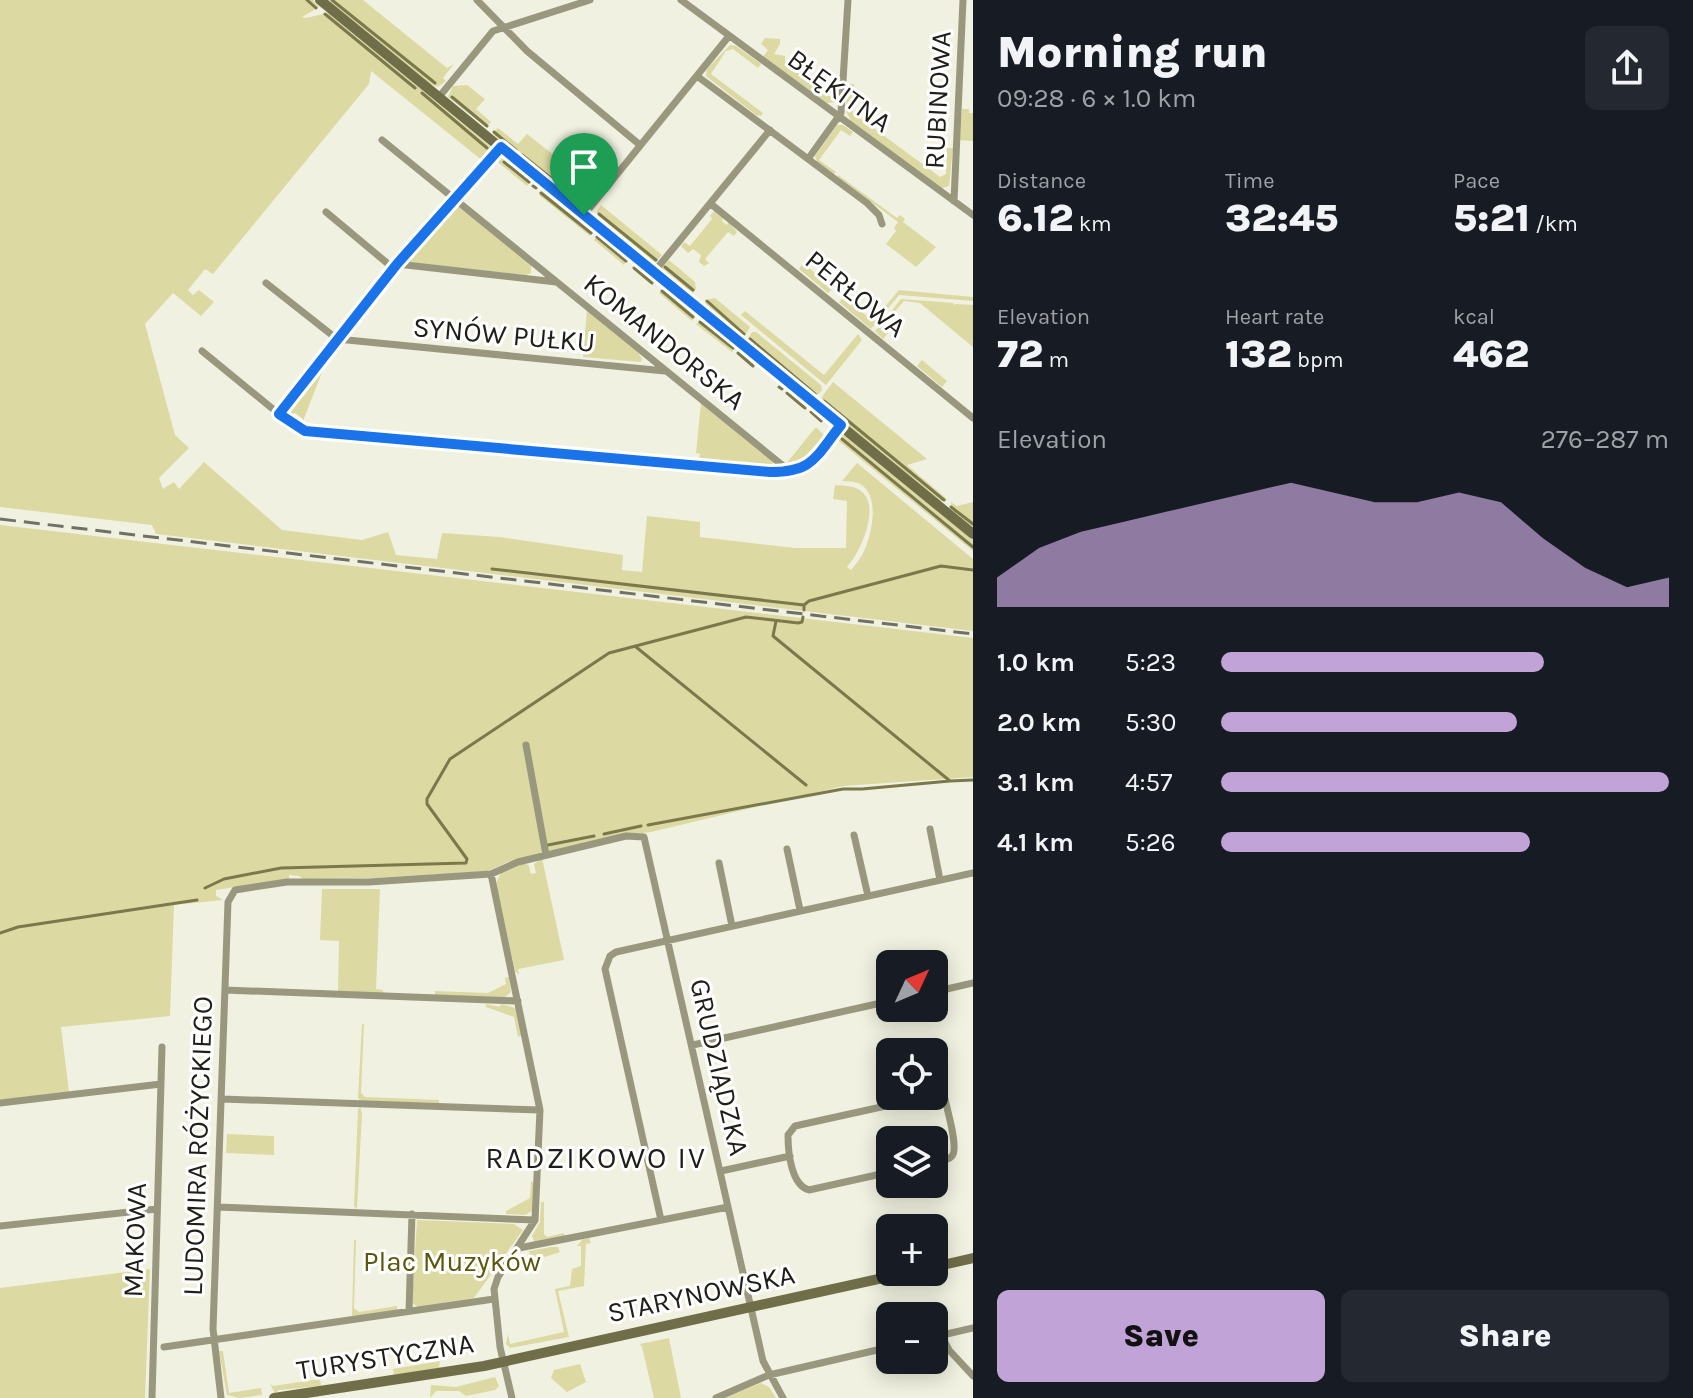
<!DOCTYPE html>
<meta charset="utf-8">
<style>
:root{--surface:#171b24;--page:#242831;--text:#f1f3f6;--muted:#9ea1a6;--accent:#c2a3d8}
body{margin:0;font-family:Karla,sans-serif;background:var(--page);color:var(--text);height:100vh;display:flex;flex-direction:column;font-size:30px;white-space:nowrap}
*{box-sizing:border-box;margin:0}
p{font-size:26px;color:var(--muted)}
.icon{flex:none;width:44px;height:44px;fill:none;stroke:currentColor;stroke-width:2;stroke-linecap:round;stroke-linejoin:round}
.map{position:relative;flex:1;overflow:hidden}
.panel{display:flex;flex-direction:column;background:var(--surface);width:720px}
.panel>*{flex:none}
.needle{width:52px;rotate:46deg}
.fabs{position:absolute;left:876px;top:950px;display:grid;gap:16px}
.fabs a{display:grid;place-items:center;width:72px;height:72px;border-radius:12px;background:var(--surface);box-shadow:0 4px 20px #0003;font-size:40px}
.pin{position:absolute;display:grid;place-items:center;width:68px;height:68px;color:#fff;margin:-82px -34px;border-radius:50% 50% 50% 0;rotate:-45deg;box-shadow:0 0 8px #0007}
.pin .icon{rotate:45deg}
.round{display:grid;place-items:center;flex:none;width:84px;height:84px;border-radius:12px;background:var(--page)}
.summary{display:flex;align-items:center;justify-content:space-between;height:136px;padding:0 24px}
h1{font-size:44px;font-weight:800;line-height:60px}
.metrics{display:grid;grid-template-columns:repeat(3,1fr);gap:12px;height:136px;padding:8px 24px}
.metrics div{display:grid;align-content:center}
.metrics b{font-size:40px;font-weight:800}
.metrics small{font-size:22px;font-weight:400}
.metrics p{font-size:22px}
.chart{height:224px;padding:16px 24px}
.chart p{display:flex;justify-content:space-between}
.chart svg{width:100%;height:144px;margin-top:8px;fill:var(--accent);opacity:.7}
.cta{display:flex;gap:16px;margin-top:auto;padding:16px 24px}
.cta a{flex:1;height:92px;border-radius:12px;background:var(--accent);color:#111;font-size:32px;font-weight:800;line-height:92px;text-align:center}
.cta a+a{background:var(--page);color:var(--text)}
ul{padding:0 24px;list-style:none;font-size:26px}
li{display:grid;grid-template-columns:128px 96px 1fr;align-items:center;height:60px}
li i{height:20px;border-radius:10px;background:var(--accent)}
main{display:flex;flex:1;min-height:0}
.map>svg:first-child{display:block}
.green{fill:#dcd9a3}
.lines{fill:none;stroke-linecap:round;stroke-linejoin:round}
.stream{stroke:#7b784c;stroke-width:3}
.street{stroke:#99987e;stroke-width:7}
.secondary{stroke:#706e48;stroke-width:10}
.rail{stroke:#707066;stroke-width:3;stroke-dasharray:16 8;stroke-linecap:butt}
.route-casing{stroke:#fff;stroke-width:16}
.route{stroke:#1a73e8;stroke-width:10}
.labels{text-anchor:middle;stroke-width:6;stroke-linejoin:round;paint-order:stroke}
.street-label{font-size:28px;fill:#1f1e19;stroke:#fff}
.park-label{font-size:28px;fill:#5d570e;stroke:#fff}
.neighbourhood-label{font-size:30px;letter-spacing:2px;fill:#1f1e19;stroke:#fff}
</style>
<main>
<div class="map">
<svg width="973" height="1398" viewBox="0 0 973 1398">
<rect width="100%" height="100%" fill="#f1f1e1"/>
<path class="green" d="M 0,0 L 313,0 L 319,7 L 302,17 L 305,18 L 329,13 L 490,146 L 490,153 L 483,161 L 371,71 L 369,84 L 213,274 L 205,269 L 188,290 L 193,295 L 199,290 L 214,302 L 201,316 L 173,293 L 145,324 L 175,435 L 189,448 L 159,478 L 163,489 L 174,482 L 179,489 L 204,462 L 282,530 L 362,540 L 388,532 L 396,555 L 437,559 L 442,533 L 499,537 L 623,555 L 622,570 L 642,572 L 647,516 L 700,522 L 700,537 L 795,548 L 846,548 L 847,501 L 833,499 L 835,485 C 845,486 858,485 865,495 C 878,512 860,553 847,567 L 851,570 C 856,564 862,557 865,549 C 872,533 880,495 860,484 C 855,481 848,482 842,481 L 857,463 L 973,559 L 973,631 L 156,534 L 152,525 L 0,507 Z
M 327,0 L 363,0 L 447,68 L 454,64 L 443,78 L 446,81 L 438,87 L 430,84 Z
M 765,38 L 780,39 L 780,44 L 774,54 L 785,56 L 785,63 L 829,96 L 832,96 L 834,82 L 838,83 L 837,102 L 827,103 L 763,57 L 768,50 L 761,44 Z
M 730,45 L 736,46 L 761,64 L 758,68 L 733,49 L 726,51 L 711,74 L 763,113 L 761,116 L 756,115 L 706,76 L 707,69 Z
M 847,84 L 854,84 L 853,113 L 940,177 L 946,174 L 947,148 L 953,148 L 949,186 L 942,188 L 851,121 L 846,111 Z
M 467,85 L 485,99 L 476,109 L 491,122 L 486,127 L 448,97 L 453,86 Z
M 962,109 L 969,109 L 969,113 L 973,113 L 973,141 L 960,140 Z
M 837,125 L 843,125 L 853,132 L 850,136 L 841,130 L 819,160 L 836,172 L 834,174 L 817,162 L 815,156 Z
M 498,128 L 518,144 L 527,134 L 570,168 L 560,180 L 561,183 L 586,203 L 591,200 L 585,205 L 577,204 L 494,135 L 493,132 Z
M 498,157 L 505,157 L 533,178 L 527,186 L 494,159 Z
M 838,175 L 897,218 L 900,215 L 905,219 L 903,222 L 936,247 L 916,267 L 886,244 L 896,231 L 894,228 L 898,222 L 838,177 Z
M 544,188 L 596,230 L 590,236 L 539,195 Z
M 455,204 L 531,264 L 531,273 L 526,275 L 408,263 L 407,258 L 437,223 L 441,225 L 444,221 L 442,218 Z
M 601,205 L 662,255 L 655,263 L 649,262 L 605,227 L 608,223 L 596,212 Z
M 714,211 L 723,218 L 722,221 L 726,225 L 729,222 L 737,232 L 734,236 L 728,232 L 705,259 L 709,263 L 704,266 L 699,262 L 701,255 L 693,249 L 688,253 L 681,246 L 684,242 L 690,246 L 712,219 L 710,216 Z
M 599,233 L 629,257 L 624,265 L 594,240 Z
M 669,260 L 695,282 L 696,289 L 693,293 L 663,274 L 662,268 Z
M 803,263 L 833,288 L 828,293 L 799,269 Z
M 666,287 L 696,312 L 692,321 L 659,293 Z
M 899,290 L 973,297 L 973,301 L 899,295 L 871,329 L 839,302 L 844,297 L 873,321 Z
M 715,298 L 750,327 L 743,339 L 725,325 L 705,303 L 709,299 Z
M 901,299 L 953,303 L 955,306 L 955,304 L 973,305 L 973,347 L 920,303 L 904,301 L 883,325 L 888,333 L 883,339 L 875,331 Z
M 587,310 L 637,351 L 642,359 L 641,362 L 583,357 Z
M 745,311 L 824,375 L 858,334 L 862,340 L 826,385 L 741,315 Z
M 704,318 L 737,345 L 732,352 L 696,324 Z
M 752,332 L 756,332 L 821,385 L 822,390 L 814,399 L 746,342 Z
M 328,357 L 301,426 L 303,419 L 295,413 L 289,417 L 287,409 Z
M 922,360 L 947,381 L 942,387 L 917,366 Z
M 833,382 L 927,459 L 907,465 L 947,499 L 945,501 L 940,501 L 818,402 Z
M 701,403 L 772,461 L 773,465 L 699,460 L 700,454 L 696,453 Z
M 815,428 L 817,428 L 826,437 L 806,461 L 797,467 L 786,464 Z
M 842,435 L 849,437 L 973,540 L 973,551 L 835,438 Z
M 951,502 L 957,506 L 973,502 L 973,528 L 951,510 Z
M 0,525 L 973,638 L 973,777 L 843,786 L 651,832 L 600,839 L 508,862 L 488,871 L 375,878 L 303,879 L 299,876 L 289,875 L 289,879 L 216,890 L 216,896 L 223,900 L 174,905 L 170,1016 L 61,1027 L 69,1092 L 0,1100 Z
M 542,858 L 564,960 L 518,969 L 519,975 L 515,971 L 496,883 L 501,873 L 525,863 L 529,866 L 531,874 L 536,873 L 534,864 Z
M 322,889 L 380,889 L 376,989 L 383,990 L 383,993 L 338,991 L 339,941 L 320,940 Z
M 509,977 L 511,992 L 504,998 L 435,995 L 435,991 L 488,993 L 506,984 L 505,978 Z
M 486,1004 L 500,1007 L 501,1004 L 515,1008 L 522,1035 L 518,1037 L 514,1017 L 486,1007 Z
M 362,1024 L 364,1024 L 361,1093 L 365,1097 L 439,1100 L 439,1103 L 360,1101 L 358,1097 Z
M 360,1107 L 362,1113 L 357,1209 L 354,1206 L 358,1110 Z
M 227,1134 L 274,1136 L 274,1155 L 226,1153 Z
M 531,1181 L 534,1183 L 532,1211 L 525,1215 L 506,1214 L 506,1211 L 530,1198 Z
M 541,1202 L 544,1202 L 544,1234 L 547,1237 L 564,1233 L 565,1237 L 535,1243 L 532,1236 L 540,1222 Z
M 417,1220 L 514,1224 L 523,1230 L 474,1298 L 418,1307 L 412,1303 Z
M 589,1238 L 591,1243 L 586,1244 L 584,1286 L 558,1291 L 569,1337 L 510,1348 L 506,1344 L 508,1334 L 510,1344 L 564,1332 L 555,1289 L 570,1286 L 572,1269 L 581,1266 L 581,1246 L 577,1246 L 583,1239 Z
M 354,1240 L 356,1240 L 354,1308 L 359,1312 L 397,1306 L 397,1310 L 352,1316 Z
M 551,1247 L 558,1247 L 560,1252 L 529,1262 L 520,1270 L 518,1269 L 524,1259 L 521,1253 L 524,1257 L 530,1255 L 529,1251 Z
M 150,1269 L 145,1398 L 0,1398 L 0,1288 Z
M 669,1338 L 681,1398 L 654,1398 L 642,1347 L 640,1344 Z
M 219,1351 L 223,1351 L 229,1393 L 261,1388 L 262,1395 L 240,1398 L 227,1395 Z
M 440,1361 L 439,1368 L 394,1375 L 393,1369 Z
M 580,1364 L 586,1382 L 567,1392 L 551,1378 L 554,1370 Z
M 495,1377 L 499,1386 L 495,1390 L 466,1396 L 459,1391 L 436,1391 L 430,1398 L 431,1385 L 456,1387 Z
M 320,1379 L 321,1386 L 279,1390 L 275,1393 L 270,1384 L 273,1386 Z
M 761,1383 L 769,1387 L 776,1398 L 725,1398 Z"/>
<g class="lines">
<path class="stream" d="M 307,0 L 316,8
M 332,0 L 435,83
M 325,14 L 415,88
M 422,93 L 487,148
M 452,97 L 487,126
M 494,132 L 516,150
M 522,155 L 581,202
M 504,162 L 529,182
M 533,186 L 536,188
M 541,193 L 591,233
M 599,214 L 656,260
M 597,237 L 626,261
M 665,267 L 693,290
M 634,268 L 652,283
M 662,291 L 693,317
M 707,301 L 744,334
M 700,322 L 733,348
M 750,339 L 815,394
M 738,353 L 753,366
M 779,387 L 782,389
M 787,393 L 805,408
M 824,401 L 944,500
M 811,412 L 821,421
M 842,439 L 973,547
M 951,507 L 973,524
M 492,569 L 804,605
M 804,610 L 804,605 L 809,601 L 941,566 L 973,570
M 776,621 L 773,636 L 950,781 L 973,780
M 636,647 L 806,785
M 648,825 L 843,789 L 862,789 L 950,781
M 604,834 L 641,826
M 548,845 L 594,836
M 205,888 L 224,879 L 281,868 L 466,863 L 467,859 L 427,804 L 427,799 L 450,759 L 609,653 L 746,617 L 798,623 L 802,622 L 803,617
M 0,933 L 18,927 L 197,900"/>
<path class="street" d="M 477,0 L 527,51 L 640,145
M 681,0 L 973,215
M 697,76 L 867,203 L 879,215 L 882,224
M 439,97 L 493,31 L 590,0
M 382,140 L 787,469 L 792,472 L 807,467 L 841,425
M 808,159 L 841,113 L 848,0
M 954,201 L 963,0
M 711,204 L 973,418
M 326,212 L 393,268
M 584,215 L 729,36
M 397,264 L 556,282
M 654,272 L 770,130
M 266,283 L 337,339 L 665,371
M 202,351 L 296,428 L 305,431 L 792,472
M 279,414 L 397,264 L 501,147
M 526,745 L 546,855
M 930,829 L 940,880
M 854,835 L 868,896
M 787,849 L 800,910
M 719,863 L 732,926
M 491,874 L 540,1110 L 535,1220 L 498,1277 L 494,1289 L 500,1347 L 512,1398
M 225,990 L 518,1001
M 934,992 L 973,983
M 693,1045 L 890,1001
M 934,1095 L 945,1099 C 947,1110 959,1148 952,1156 C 948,1161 940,1161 934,1162
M 222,1099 L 540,1110
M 0,1103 L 161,1084
M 721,1171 L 790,1156
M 890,1172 L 809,1190 C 791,1185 788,1152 788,1135 L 795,1126 L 931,1096
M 218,1207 L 535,1220
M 661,1220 L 605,969 L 610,956 L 616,952 L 973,873
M 0,1226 L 157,1209
M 519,1248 L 728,1207
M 409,1311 L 412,1214
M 941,1335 L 949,1350 L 973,1376
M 934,1337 L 973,1328
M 164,1347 L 494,1299
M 152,1398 L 162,1047
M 221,1398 L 213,1329 L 228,902 L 235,890 L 287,882 L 369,882 L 491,874 L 518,862 L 626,836 L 644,837 L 763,1361 L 783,1398
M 716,1398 L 769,1375 L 890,1347"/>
<path class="secondary" d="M 320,0 L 973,534
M 934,1267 L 973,1258
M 274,1398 L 484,1366 L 910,1272"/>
<path class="rail" d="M 0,519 L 973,634"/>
</g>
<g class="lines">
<defs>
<path id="route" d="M 501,147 L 841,425 C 815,457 814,472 770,472 L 305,431 L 279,414 L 397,264 Z"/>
</defs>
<use href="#route" class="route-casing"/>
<use href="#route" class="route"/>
</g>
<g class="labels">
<g class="street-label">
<text transform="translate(840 90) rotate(36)" y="10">BŁĘKITNA</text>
<text transform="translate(937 100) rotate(-87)" y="10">RUBINOWA</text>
<text transform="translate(856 293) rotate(39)" y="10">PERŁOWA</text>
<text transform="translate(504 334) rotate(5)" y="10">SYNÓW PUŁKU</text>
<text transform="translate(665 341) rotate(39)" y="10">KOMANDORSKA</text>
<text transform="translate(720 1067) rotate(77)" y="10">GRUDZIĄDZKA</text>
<text transform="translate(197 1146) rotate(-88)" y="10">LUDOMIRA RÓŻYCKIEGO</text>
<text transform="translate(134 1240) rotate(-88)" y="10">MAKOWA</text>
<text transform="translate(701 1293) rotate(-12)" y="10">STARYNOWSKA</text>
<text transform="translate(385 1356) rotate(-9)" y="10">TURYSTYCZNA</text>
</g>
<g class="park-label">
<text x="452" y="1271">Plac Muzyków</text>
</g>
<g class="neighbourhood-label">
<text x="596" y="1168">RADZIKOWO IV</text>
</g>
</g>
</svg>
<div class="fabs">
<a><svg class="needle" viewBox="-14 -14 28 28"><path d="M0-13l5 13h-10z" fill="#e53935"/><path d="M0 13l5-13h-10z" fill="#9ea1a6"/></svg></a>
<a><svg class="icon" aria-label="locate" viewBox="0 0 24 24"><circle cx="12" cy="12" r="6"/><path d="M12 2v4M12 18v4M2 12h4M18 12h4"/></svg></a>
<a><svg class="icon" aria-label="layers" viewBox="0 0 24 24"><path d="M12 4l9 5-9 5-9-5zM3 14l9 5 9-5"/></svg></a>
<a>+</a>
<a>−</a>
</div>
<div class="pin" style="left:584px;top:215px;background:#1e9e55"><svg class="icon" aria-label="arrive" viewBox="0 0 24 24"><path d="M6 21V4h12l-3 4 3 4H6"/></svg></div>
</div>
<section class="panel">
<div class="summary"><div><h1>Morning run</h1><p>09:28 · 6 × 1.0 km</p></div><a class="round"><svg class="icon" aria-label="share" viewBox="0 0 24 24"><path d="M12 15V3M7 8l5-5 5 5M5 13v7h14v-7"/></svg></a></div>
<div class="metrics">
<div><p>Distance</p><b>6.12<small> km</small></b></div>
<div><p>Time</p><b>32:45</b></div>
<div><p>Pace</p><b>5:21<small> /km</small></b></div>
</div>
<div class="metrics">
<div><p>Elevation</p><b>72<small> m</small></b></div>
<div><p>Heart rate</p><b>132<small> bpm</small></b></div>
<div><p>kcal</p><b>462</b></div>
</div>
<div class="chart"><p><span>Elevation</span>276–287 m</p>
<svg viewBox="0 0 160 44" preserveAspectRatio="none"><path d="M0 44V35L10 26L20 21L30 18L40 15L50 12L60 9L70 6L80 9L90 12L100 12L110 9L120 12L130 23L140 32L150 38L160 35V44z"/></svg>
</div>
<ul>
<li><b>1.0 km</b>5:23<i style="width:72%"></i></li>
<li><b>2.0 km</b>5:30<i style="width:66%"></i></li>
<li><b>3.1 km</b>4:57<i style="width:100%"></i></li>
<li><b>4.1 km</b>5:26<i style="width:69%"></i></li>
</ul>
<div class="cta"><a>Save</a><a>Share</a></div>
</section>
</main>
